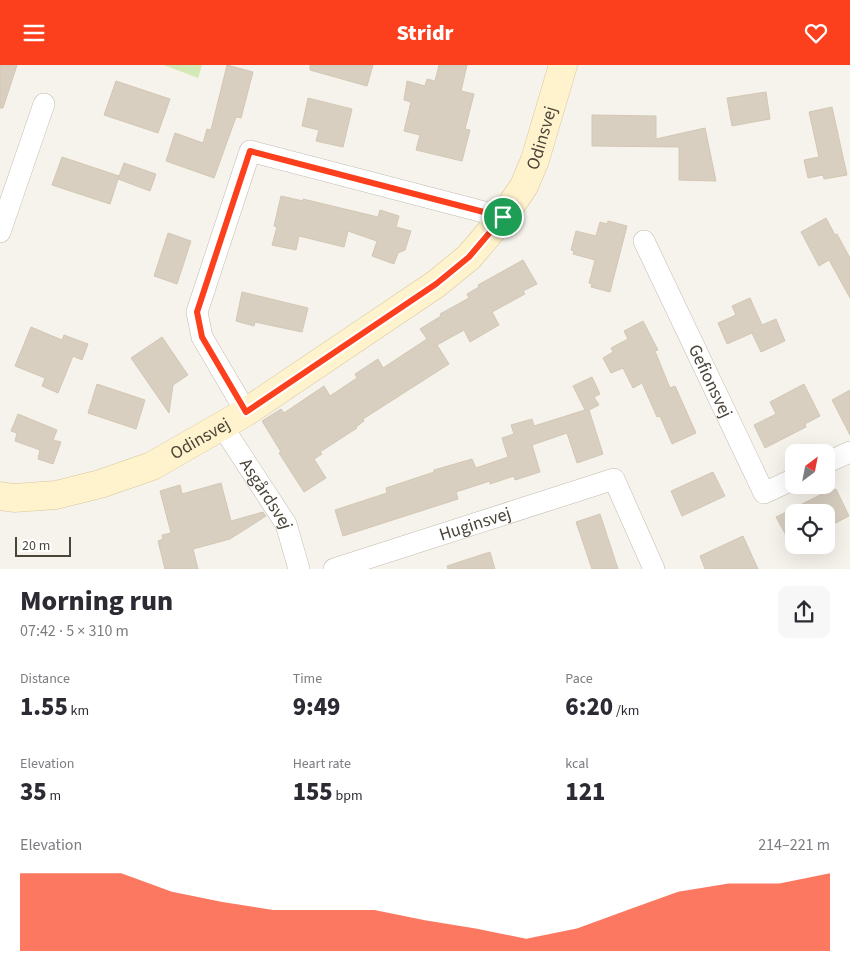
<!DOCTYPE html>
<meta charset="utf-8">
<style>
:root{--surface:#fff;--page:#f7f7f7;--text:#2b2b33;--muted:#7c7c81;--accent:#fc3f1d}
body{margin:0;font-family:"Source Sans 3",sans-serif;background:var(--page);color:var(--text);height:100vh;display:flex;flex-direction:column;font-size:19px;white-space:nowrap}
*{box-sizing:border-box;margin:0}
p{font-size:16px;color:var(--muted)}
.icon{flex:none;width:28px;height:28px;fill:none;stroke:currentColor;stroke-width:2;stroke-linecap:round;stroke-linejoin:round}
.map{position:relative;height:504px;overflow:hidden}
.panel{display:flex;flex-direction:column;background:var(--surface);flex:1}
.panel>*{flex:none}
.needle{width:32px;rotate:32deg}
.buttons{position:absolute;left:785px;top:379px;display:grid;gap:10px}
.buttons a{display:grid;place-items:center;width:50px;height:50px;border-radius:10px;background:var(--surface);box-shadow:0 5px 20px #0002;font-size:25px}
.scale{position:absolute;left:15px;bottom:12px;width:56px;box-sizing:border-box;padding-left:5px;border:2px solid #4b4439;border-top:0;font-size:14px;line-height:18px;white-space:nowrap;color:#4b4439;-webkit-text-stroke:4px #fff;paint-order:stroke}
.pin{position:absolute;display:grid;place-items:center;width:42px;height:42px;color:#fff;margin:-21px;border:2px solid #fff;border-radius:50%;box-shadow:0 1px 5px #0007}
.round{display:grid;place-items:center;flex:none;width:52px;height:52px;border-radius:10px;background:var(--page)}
.headline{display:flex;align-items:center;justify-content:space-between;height:85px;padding:0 20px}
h1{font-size:28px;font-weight:800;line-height:38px}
.metrics{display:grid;grid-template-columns:repeat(3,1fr);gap:8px;height:85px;padding:5px 20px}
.metrics div{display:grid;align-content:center}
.metrics b{font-size:25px;font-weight:800}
.metrics small{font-size:14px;font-weight:400}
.metrics p{font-size:14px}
.chart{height:140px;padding:10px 20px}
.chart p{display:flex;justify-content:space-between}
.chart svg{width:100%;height:90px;margin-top:5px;fill:var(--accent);opacity:.7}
header{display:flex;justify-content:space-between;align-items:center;height:65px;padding:0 20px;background:var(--accent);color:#fff;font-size:22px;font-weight:800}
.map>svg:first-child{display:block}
.green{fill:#d2eab5}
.building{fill:#d8cfc1;stroke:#d3c7b4}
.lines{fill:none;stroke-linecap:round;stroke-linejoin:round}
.street-casing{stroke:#c2bbae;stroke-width:22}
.secondary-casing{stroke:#d6c79b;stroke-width:29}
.street{stroke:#fff;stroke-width:21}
.secondary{stroke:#fff3cd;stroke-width:28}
.route-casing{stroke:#fff;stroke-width:10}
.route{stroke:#fc3f1d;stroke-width:6}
.labels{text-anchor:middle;stroke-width:5;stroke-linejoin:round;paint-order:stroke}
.street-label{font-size:18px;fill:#4b4439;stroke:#fff}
</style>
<header><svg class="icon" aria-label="menu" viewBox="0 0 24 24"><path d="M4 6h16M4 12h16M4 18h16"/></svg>Stridr<svg class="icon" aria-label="heart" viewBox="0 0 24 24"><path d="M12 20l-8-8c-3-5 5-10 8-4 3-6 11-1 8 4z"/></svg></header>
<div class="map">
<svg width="850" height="504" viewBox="0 0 850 504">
<rect width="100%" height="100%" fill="#f6f3ec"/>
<path class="green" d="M 164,0 L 202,0 L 198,13 Z"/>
<path class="building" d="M 0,0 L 17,0 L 3,43 L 0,43 Z
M 227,0 L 253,7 L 241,53 L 236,52 L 214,113 L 166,96 L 175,68 L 203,78 L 207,64 L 211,65 Z
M 310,0 L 373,0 L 367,21 L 310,5 Z
M 439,0 L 467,0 L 461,26 L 474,29 L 465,64 L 470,65 L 462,96 L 416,85 L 420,70 L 404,66 L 411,37 L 404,35 L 407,16 L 425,21 L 427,14 L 435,16 Z
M 116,16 L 170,34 L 158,68 L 104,50 Z
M 766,27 L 770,54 L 732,61 L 727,33 Z
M 308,33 L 352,44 L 343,82 L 316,76 L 319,65 L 302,61 Z
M 832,42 L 847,110 L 824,114 L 823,110 L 808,113 L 804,95 L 819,92 L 809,47 Z
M 592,50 L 656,51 L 656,74 L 705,63 L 716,116 L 679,115 L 679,82 L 592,81 Z
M 62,92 L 119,111 L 110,139 L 52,120 Z
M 124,98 L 156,109 L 150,126 L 118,114 Z
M 281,131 L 303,136 L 303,134 L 378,152 L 380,145 L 399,151 L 396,162 L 411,166 L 405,185 L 398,188 L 394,199 L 372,191 L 377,176 L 348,166 L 344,182 L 299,171 L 296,185 L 272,180 L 277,162 L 274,161 Z
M 826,153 L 835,170 L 837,169 L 850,193 L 850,233 L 829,195 L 819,201 L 801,167 Z
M 608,156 L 627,161 L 610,227 L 591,222 L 592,219 L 589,218 L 595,195 L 573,189 L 574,186 L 571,185 L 576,166 L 596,171 L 600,157 L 607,159 Z
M 168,168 L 191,176 L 177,219 L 154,211 Z
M 523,195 L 537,219 L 523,226 L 525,229 L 492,247 L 499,260 L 470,277 L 464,265 L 437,280 L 449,299 L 363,354 L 364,356 L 356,362 L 357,363 L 320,387 L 322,389 L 314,394 L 326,413 L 304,427 L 279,388 L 281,387 L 262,356 L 281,344 L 284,348 L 324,321 L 330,331 L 357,313 L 355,309 L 378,294 L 383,303 L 427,274 L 420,264 L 441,251 L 440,249 L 469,233 L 467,229 L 479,222 L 478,220 Z
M 242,227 L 308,243 L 302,267 L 255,257 L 254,261 L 236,256 Z
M 750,233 L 762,260 L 776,254 L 785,276 L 761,287 L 752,268 L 727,279 L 718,258 L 736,250 L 732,241 Z
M 643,256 L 658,285 L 655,286 L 670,323 L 675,321 L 696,368 L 672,379 L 660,351 L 657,352 L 642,318 L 633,323 L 623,303 L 611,308 L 603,293 L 613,287 L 611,283 L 628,274 L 624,266 Z
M 31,262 L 62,275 L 64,270 L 88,279 L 82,295 L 73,291 L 58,328 L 42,321 L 45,313 L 15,301 Z
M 162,272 L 188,310 L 173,320 L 169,348 L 131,293 Z
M 592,312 L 600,329 L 594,332 L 599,340 L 589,345 L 603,389 L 577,398 L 567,368 L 532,380 L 540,407 L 515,415 L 514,411 L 490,419 L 490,416 L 456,427 L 458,434 L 343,471 L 335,445 L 387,428 L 386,423 L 434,407 L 434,405 L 472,394 L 476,403 L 508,392 L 502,373 L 514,369 L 511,360 L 532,354 L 534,361 L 585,345 L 573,321 Z
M 97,319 L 145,335 L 136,364 L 88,348 Z
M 804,319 L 820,351 L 805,359 L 806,362 L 765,383 L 754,360 L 776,349 L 770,337 Z
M 850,325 L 850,370 L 832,335 Z
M 18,349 L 57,365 L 53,375 L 61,377 L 53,399 L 38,394 L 40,385 L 15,376 L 17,368 L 11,366 Z
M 713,407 L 725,431 L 682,451 L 671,426 Z
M 221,418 L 231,456 L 263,447 L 266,451 L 230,474 L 193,484 L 198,504 L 165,504 L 158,476 L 163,474 L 162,470 L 171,468 L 160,426 L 180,420 L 182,429 Z
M 836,424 L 849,451 L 826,463 L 826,448 L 794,448 L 794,485 L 776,452 L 826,427 L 826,429 Z
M 600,449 L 618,504 L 592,504 L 576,457 Z
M 743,471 L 758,504 L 705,504 L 700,491 Z
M 490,487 L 495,504 L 448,504 L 447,501 Z"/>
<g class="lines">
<defs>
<g id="street">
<path d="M 0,167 L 44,39"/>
<path id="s1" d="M 644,176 L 764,428 L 794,414"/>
<path d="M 246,347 L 202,272 L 197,247 L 250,86 L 503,152"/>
<path id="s2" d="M 222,361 L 286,459 L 299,504"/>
<path d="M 826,398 L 850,387"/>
<path id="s3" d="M 334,504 L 614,414 L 654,504"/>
</g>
<g id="secondary">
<path id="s4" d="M 0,431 L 14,433 L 56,430 L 100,419 L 152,401 L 246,347 L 436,219 L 469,192 L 503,152 L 524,121 L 535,95 L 563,0"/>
</g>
</defs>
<use href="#street" class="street-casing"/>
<use href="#secondary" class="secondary-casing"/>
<use href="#street" class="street"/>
<use href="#secondary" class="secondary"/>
</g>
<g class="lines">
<defs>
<path id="route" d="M 250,86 L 503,152 L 469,192 L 436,219 L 246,347 L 202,272 L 197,247 Z"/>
</defs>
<use href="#route" class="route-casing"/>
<use href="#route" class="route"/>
</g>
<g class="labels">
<g class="street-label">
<text dy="6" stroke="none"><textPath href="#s4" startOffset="678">Odinsvej</textPath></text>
<text dy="6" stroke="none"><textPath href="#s1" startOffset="155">Gefionsvej</textPath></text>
<text dy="6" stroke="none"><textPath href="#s4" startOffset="212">Odinsvej</textPath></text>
<text dy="6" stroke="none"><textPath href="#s2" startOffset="81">Asgårdsvej</textPath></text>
<text dy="6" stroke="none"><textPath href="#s3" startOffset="148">Huginsvej</textPath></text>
</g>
</g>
</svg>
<div class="buttons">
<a><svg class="needle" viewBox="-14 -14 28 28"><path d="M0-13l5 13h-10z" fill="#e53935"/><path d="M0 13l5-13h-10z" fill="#7c7c81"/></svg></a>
<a><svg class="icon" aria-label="locate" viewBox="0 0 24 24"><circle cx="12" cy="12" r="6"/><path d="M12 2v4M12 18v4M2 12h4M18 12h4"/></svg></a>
</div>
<div class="scale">20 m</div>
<div class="pin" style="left:503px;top:152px;background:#1e9e55"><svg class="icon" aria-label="arrive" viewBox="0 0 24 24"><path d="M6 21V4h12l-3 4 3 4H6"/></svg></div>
</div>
<section class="panel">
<div class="headline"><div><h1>Morning run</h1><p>07:42 · 5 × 310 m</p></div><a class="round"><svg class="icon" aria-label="share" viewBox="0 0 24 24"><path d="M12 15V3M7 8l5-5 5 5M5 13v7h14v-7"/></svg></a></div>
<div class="metrics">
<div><p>Distance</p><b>1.55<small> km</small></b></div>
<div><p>Time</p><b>9:49</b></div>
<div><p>Pace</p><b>6:20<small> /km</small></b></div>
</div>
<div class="metrics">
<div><p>Elevation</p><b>35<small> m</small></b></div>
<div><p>Heart rate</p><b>155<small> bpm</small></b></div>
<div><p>kcal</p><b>121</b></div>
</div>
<div class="chart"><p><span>Elevation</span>214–221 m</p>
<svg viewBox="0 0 160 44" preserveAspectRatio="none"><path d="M0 44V6L10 6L20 6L30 15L40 20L50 24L60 24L70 24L80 29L90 33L100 38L110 33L120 24L130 15L140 11L150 11L160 6V44z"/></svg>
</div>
</section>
